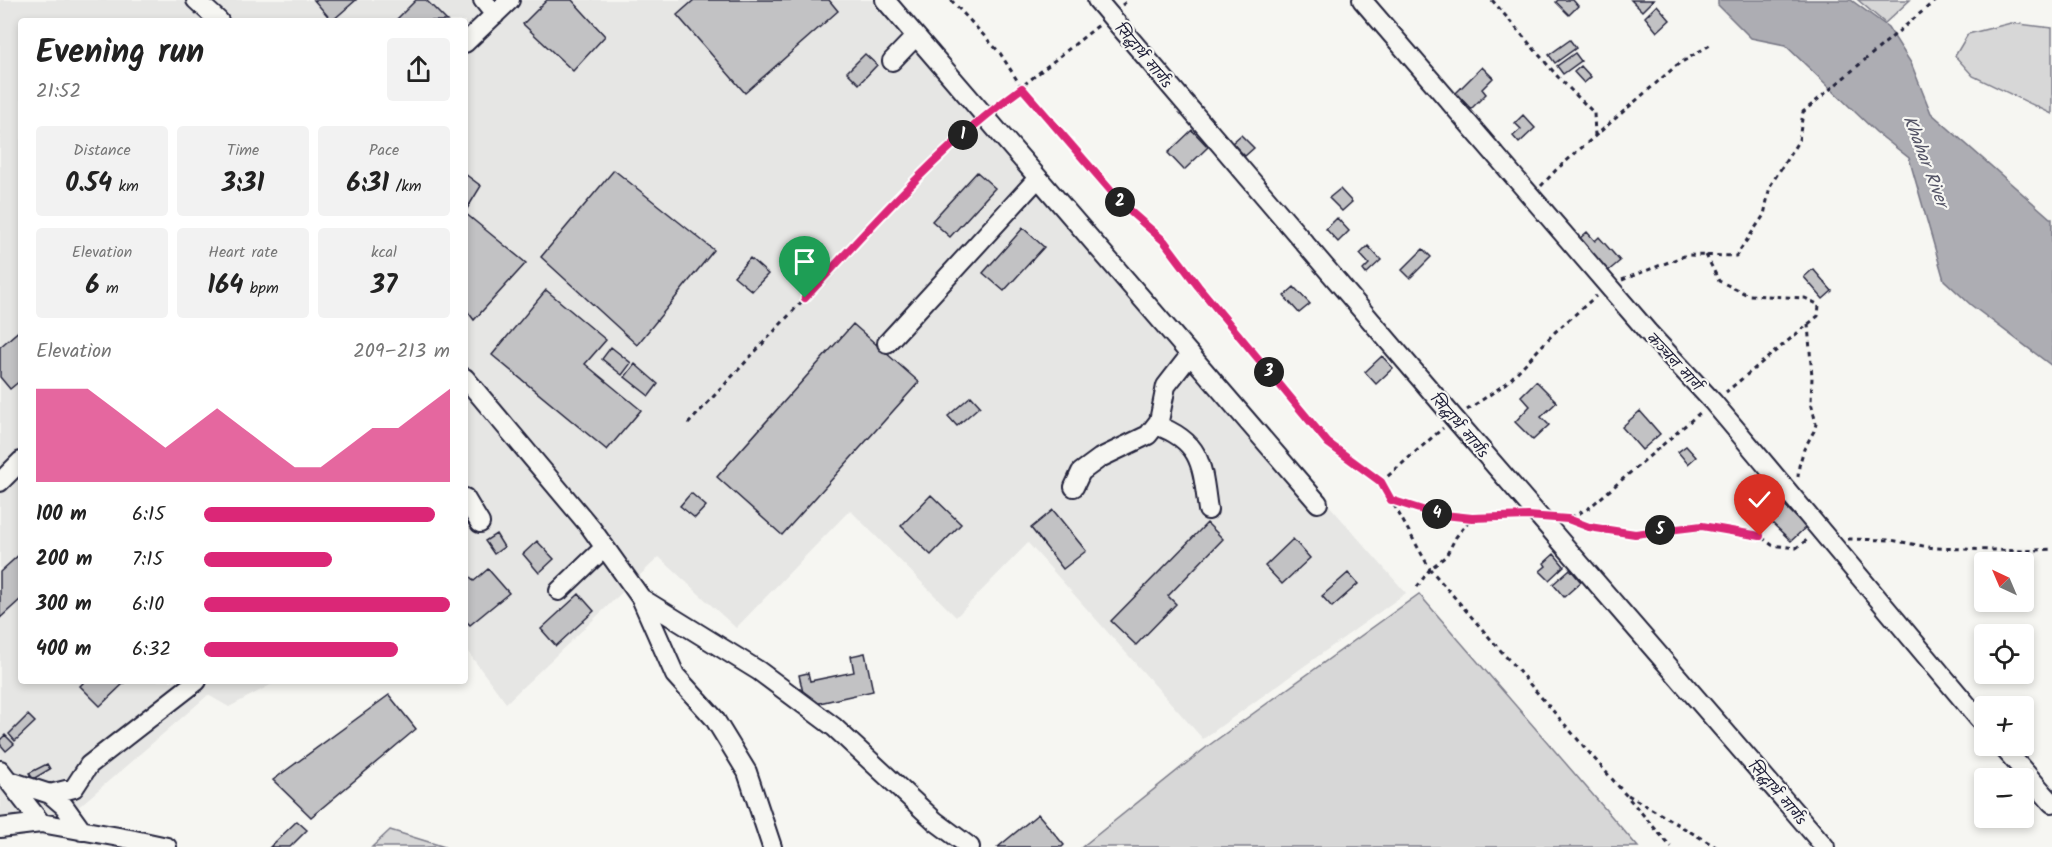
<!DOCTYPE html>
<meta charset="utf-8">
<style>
:root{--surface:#fff;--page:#f2f2f2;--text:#222;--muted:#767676;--accent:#db2777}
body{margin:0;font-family:Kalam,"Playpen Sans Deva",sans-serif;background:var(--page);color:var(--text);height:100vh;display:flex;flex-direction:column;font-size:22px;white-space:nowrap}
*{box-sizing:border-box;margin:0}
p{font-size:20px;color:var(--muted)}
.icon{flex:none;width:33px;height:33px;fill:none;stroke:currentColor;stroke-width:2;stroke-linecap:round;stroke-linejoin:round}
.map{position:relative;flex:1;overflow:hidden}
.side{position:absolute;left:18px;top:18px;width:450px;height:666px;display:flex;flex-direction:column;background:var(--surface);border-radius:6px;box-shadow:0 3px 9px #0003}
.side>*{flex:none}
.needle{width:39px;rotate:316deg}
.tools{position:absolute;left:1974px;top:552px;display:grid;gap:12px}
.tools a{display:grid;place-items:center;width:60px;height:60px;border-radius:6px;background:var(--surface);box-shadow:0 3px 9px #0003;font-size:30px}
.pin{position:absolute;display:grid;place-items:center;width:51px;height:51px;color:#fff;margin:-62px -26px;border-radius:50% 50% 50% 0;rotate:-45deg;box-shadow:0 0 6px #0007}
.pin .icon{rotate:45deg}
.km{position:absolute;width:30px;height:30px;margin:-15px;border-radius:50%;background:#222;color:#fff;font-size:16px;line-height:30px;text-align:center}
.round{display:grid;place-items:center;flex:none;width:63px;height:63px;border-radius:6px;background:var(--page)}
.headline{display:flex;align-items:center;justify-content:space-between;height:102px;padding:0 18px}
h1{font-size:33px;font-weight:700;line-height:45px}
.metrics{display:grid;grid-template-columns:repeat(3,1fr);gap:9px;height:102px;padding:6px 18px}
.metrics div{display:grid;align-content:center;border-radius:6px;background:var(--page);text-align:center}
.metrics b{font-size:26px;font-weight:700}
.metrics small{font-size:16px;font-weight:400}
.metrics p{font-size:16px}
.chart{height:168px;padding:12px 18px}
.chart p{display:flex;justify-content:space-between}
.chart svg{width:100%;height:108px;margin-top:6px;fill:var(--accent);opacity:.7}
ul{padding:0 18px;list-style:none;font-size:20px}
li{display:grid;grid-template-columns:96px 72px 1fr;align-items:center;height:45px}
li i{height:15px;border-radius:8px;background:var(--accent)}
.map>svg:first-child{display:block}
.built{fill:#e6e6e4}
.green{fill:#d7d7d7;stroke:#7c7c89;stroke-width:1.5}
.water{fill:#adadb3;stroke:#757583;stroke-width:1.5}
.building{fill:#c2c2c4;stroke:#22223b;stroke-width:1.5}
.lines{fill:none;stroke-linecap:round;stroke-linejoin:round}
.minor-casing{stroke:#22223b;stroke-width:22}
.path{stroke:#22223b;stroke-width:3;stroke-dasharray:4.5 4.5;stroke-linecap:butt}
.minor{stroke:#f6f6f2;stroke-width:18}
.route-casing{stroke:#fff;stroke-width:12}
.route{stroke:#db2777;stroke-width:8}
.labels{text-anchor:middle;stroke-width:4.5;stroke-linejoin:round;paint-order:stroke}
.street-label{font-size:16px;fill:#22223b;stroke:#f6f6f2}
.water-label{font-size:18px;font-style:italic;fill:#535365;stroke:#f6f6f2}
</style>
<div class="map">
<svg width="2052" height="847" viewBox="0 0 2052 847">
<rect width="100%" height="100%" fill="#f6f6f2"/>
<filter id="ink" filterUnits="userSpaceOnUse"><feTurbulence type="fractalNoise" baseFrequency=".0167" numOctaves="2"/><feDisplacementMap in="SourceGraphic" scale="12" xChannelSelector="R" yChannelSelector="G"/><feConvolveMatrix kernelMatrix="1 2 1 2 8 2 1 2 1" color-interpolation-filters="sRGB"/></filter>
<g filter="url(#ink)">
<path class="built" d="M 0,0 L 886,0 L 1406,593 L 1203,739 L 1028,543 L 956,617 L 850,510 L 736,628 L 659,557 L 506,703 L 465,648 L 465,21 L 21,21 L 21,681 L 278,681 L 229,707 L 208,695 L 45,836 L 0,830 Z"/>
<path class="green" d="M 1858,0 L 1910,0 L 1885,23 Z
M 2011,23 L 2052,28 L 2052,114 L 1973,76 L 1955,56 L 1968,34 Z
M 1419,594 L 1638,847 L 1082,847 L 1208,746 Z
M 390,830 L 445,847 L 372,847 Z"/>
<path class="water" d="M 1718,0 L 1851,0 L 1888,27 L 1911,63 L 1931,113 L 2050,218 L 2052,218 L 2052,366 L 1971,305 L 1944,280 L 1909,158 L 1876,132 L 1785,45 L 1751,38 L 1718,5 Z"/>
<path class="building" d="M 314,0 L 356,0 L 332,21 Z
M 416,0 L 426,0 L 447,21 L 395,21 Z
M 547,0 L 572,0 L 605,36 L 573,71 L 523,24 Z
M 694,0 L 829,0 L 838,11 L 745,93 L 677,15 Z
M 1558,0 L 1573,0 L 1578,6 L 1569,15 L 1556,2 Z
M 1631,0 L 1653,0 L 1642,11 Z
M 1657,5 L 1670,20 L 1657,32 L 1645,17 Z
M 1570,40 L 1576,48 L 1555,63 L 1549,55 Z
M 1575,53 L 1581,61 L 1563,74 L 1557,66 Z
M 865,54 L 877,65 L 859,84 L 847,72 Z
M 1581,66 L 1591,77 L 1584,83 L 1574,72 Z
M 1482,67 L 1493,78 L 1482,89 L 1486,94 L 1471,109 L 1456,93 Z
M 1523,115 L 1535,128 L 1519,143 L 1513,136 L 1521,129 L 1515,123 Z
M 1192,130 L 1208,147 L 1184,170 L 1168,153 Z
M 1241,135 L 1254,148 L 1245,156 L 1232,143 Z
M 614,170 L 714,250 L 637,345 L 541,257 Z
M 977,172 L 995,188 L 950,237 L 932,221 Z
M 465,174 L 481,186 L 465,212 Z
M 1340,189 L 1352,202 L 1342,211 L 1329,198 Z
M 465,213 L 526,263 L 474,320 L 465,308 Z
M 1337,218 L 1349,231 L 1338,242 L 1326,229 Z
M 1023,228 L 1044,247 L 1004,291 L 983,273 Z
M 1587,232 L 1595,241 L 1599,237 L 1620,261 L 1607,272 L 1579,239 Z
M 1368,246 L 1381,260 L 1366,274 L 1363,270 L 1369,264 L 1360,254 Z
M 1423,249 L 1431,257 L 1410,278 L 1402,270 Z
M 750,258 L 768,274 L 752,291 L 734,276 Z
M 1813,269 L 1832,291 L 1823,299 L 1804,277 Z
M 1294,287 L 1310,304 L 1299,313 L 1284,296 Z
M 546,290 L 606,340 L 585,364 L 641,410 L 607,450 L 492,355 Z
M 853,324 L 919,382 L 782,535 L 717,477 Z
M 21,329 L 21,380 L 10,389 L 0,377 L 0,347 Z
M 611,347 L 631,363 L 622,375 L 602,359 Z
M 1382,356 L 1393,368 L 1376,384 L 1365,372 Z
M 635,364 L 658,384 L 649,396 L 625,377 Z
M 1536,381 L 1557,402 L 1541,417 L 1549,425 L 1533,440 L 1515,422 L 1530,406 L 1521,396 Z
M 971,396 L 980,406 L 957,426 L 948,416 Z
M 1640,411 L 1660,434 L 1642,450 L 1622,427 Z
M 1686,446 L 1696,457 L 1688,464 L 1678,452 Z
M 691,493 L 706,506 L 695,518 L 680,506 Z
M 931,495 L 961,524 L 931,555 L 901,526 Z
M 1784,505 L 1806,527 L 1791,541 L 1769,520 Z
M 1053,510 L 1086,551 L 1063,569 L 1031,528 Z
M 1207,523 L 1223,539 L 1168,596 L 1176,604 L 1136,645 L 1111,621 Z
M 496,534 L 504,547 L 494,554 L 485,541 Z
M 1293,539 L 1310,558 L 1282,584 L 1265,566 Z
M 537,541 L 554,559 L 539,573 L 523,554 Z
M 21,553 L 21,599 L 0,618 L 0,572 Z
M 1554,554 L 1564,566 L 1549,580 L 1540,571 L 1546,566 L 1544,563 Z
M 488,569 L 509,593 L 470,625 L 465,620 L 465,571 L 474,581 Z
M 1570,569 L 1581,582 L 1564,597 L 1553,584 Z
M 1348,573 L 1358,584 L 1332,607 L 1322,596 Z
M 579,594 L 594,611 L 556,646 L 541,629 Z
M 865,653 L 873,691 L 806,706 L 799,675 L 808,673 L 810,681 L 854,672 L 851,656 Z
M 85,681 L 122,681 L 124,683 L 100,706 L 80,686 Z
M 389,695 L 416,729 L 311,817 L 273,780 Z
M 28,715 L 35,722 L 15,741 L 9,734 Z
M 5,735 L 14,744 L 6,751 L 0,744 L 0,740 Z
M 47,764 L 50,769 L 33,779 L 29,773 Z
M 1038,814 L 1064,845 L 1062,847 L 998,847 Z
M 297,821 L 307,830 L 290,847 L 270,847 Z"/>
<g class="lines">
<defs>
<path id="minor" d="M 196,0 L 219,21
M 483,0 L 495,15
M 885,0 L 1318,503
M 1097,0 L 1454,418 L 1825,847
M 1362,0 L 1648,332 L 1713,402 L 1984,725
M 465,43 L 510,0
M 892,61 L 915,37
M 887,343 L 1038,178
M 465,378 L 591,528 L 641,598 L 675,675 L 714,718 L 747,772 L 772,847
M 1156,425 C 1203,442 1202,467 1208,510
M 0,482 L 21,461
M 1074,487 L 1081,472 L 1100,458 L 1148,435 L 1159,421 L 1166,386 L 1190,355
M 465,498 L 480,523
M 559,591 L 605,547
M 641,598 L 759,671 L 834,727 L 935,821 L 970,847
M 2002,746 L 2052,803
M 0,770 L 41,823 L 130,839 L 167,847
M 10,781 L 50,794 L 64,806 L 82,831
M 50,794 L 74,788 L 89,765 L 197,681
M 0,828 L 41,823"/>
</defs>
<use href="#minor" class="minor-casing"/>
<path class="path" d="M 951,0 L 1000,53 L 1022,88 L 1123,206 L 1164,241 L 1198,286 L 1328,443 L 1381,482 L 1430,569 L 1671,847
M 1492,0 L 1558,77 L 1594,113 L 1595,137
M 1122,5 L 1129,0
M 996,107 L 1099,25
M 1541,186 L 1556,170 L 1677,65 L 1710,45
M 1706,255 L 1719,281 L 1748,295 L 1805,298 L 1819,305 L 1818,316 L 1726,392
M 1622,280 L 1687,255 L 1736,256 L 1764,215 L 1770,186 L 1799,140 L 1803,112 L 1936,0
M 1467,410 L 1507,383 L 1555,332 L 1596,296
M 688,424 L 923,171 L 972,126
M 1798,477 L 1799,466 L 1804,449 L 1814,431 L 1816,424 L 1811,402 L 1812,377 L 1808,324
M 1381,482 L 1443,428
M 1393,501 L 1435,514 L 1472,517 L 1519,516
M 1562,519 L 1568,519 L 1589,508 L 1702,411
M 1568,519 L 1589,527 L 1635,534 L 1665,529 L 1702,526 L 1760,536 L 1772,545 L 1796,548 L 1807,540
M 1848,539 L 1891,540 L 1934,548 L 2023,551 L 2052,549
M 1417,587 L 1430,569 L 1446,556 L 1456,537 L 1472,517
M 1628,795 L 1716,847"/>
<use href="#minor" class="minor"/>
</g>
</g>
<g class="lines" filter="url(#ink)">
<defs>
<path id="route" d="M 805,298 C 874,223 939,148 1022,88 L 1124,206 L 1164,241 L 1198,286 L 1328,443 L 1381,482 L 1391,500 L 1435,514 L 1472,518 L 1528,516 L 1568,519 L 1589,527 L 1635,534 L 1702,526 L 1760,536"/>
</defs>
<use href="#route" class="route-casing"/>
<use href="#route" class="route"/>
</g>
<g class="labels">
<g class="street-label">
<text transform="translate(1144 55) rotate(50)" y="6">सिद्धार्थ मार्गs</text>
<text transform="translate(1675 361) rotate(47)" y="6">कञ्चन मार्ग</text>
<text transform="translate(1460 425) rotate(49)" y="6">सिद्धार्थ मार्गs</text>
<text transform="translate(1778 792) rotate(49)" y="6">सिद्धार्थ मार्गs</text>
</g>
<g class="water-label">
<text transform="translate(1926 161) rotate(69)" y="6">Khahar River</text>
</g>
</g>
</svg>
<div class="tools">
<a><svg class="needle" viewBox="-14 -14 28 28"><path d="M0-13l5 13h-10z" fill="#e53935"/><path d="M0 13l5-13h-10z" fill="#767676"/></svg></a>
<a><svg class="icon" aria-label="locate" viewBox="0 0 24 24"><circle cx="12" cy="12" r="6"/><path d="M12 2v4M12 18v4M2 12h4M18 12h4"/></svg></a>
<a>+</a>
<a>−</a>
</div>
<div class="pin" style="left:805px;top:298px;background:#1e9e55"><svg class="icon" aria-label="arrive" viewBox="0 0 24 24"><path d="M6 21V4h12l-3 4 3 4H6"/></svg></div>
<div class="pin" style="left:1760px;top:536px;background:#d93025"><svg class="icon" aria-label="check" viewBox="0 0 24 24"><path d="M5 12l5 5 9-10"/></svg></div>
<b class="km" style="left:963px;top:135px">1</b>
<b class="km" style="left:1120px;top:202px">2</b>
<b class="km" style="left:1269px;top:372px">3</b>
<b class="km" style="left:1437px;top:514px">4</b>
<b class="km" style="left:1660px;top:530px">5</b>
<section class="side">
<div class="headline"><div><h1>Evening run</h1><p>21:52</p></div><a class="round"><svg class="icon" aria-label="share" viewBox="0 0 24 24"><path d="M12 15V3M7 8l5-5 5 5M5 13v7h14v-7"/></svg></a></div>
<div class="metrics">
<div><p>Distance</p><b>0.54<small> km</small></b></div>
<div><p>Time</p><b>3:31</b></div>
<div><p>Pace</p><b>6:31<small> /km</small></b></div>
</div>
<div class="metrics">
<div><p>Elevation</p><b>6<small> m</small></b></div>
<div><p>Heart rate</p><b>164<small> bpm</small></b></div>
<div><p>kcal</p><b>37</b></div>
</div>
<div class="chart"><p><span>Elevation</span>209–213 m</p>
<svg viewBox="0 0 160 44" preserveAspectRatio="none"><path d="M0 44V6L10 6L20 6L30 14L40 22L50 30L60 22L70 14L80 22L90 30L100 38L110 38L120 30L130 22L140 22L150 14L160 6V44z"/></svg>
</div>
<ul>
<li><b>100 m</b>6:15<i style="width:94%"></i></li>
<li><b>200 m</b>7:15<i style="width:52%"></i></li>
<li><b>300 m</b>6:10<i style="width:100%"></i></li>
<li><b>400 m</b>6:32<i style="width:79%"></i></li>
</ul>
</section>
</div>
